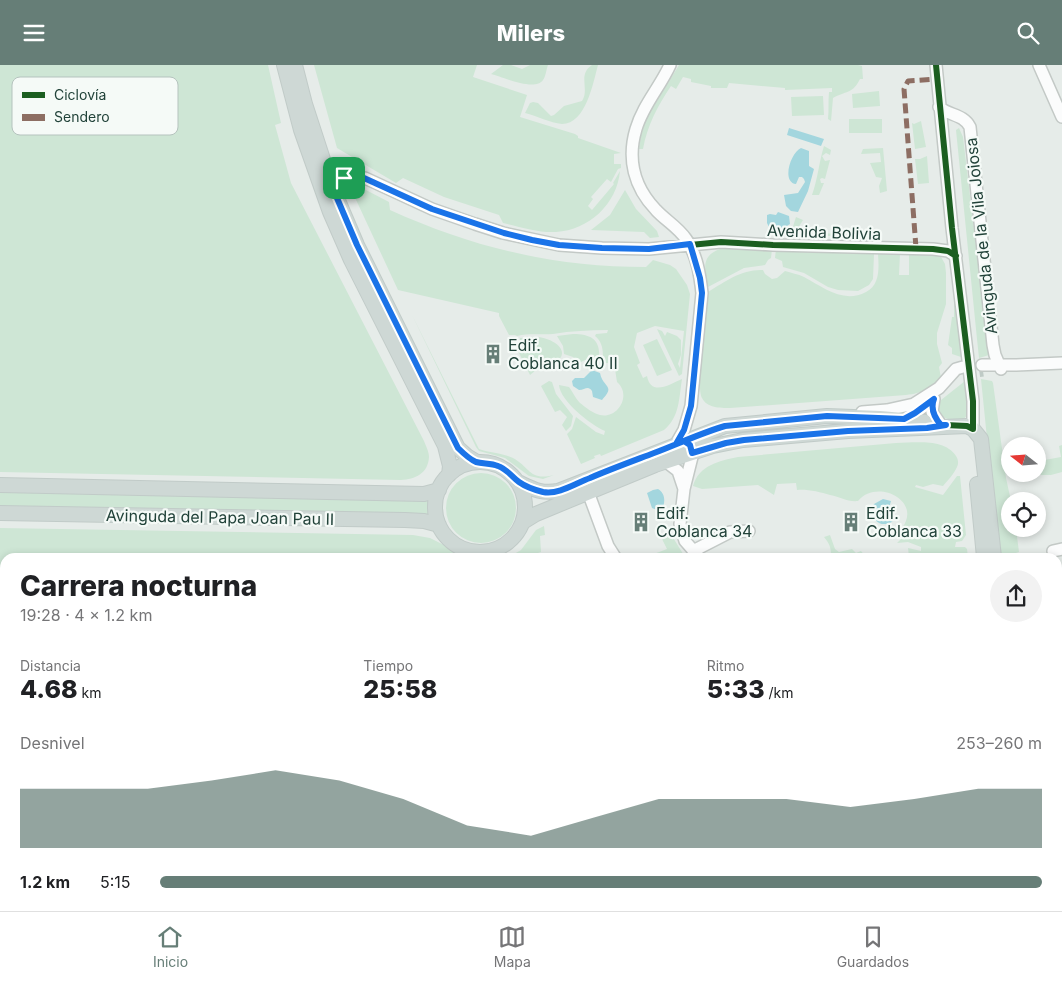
<!DOCTYPE html>
<html lang="es">
<meta charset="utf-8">
<style>
:root{--surface:#fff;--page:#f2f2f2;--text:#202124;--muted:#757577;--line:#e0e0e0;--accent:#667e77}
body{margin:0;font-family:Inter,sans-serif;background:var(--page);color:var(--text);height:100vh;display:flex;flex-direction:column;font-size:19px;white-space:nowrap}
*{box-sizing:border-box;margin:0}
p{font-size:16px;color:var(--muted)}
.icon{flex:none;width:28px;height:28px;fill:none;stroke:currentColor;stroke-width:2;stroke-linecap:round;stroke-linejoin:round}
.map{position:relative;flex:1;overflow:hidden}
.panel{position:absolute;left:0px;top:488px;width:1062px;height:359px;display:flex;flex-direction:column;background:var(--surface);border-radius:15px 15px 0 0;box-shadow:0 2px 8px #0003}
.panel>*{flex:none}
.needle{width:32px;rotate:287deg}
.tools{position:absolute;left:1001px;top:372px;display:grid;gap:10px}
.tools a{display:grid;place-items:center;width:45px;height:45px;border-radius:50%;background:var(--surface);box-shadow:0 2px 8px #0003;font-size:25px}
.pin{position:absolute;display:grid;place-items:center;width:42px;height:42px;color:#fff;margin:-21px;border-radius:10px;box-shadow:0 2px 8px #0006}
.round{display:grid;place-items:center;flex:none;width:52px;height:52px;border-radius:26px;background:var(--page)}
.summary{display:flex;align-items:center;justify-content:space-between;height:85px;padding:0 20px}
h1{font-size:28px;font-weight:800;line-height:38px}
.metrics{display:grid;grid-template-columns:repeat(3,1fr);gap:8px;height:85px;padding:5px 20px}
.metrics div{display:grid;align-content:center}
.metrics b{font-size:25px;font-weight:800}
.metrics small{font-size:14px;font-weight:400}
.metrics p{font-size:14px}
.chart{height:140px;padding:10px 20px}
.chart p{display:flex;justify-content:space-between}
.chart svg{width:100%;height:90px;margin-top:5px;fill:var(--accent);opacity:.7}
ul{padding:0 20px;list-style:none;font-size:16px}
li{display:grid;grid-template-columns:80px 60px 1fr;align-items:center;height:38px}
li i{height:12px;border-radius:6px;background:var(--accent)}
header{display:flex;justify-content:space-between;align-items:center;height:65px;padding:0 20px;background:var(--accent);color:#fff;font-size:22px;font-weight:800}
.tabs{display:flex;justify-content:space-around;align-items:center;height:70px;border-top:1px solid var(--line);background:var(--surface);font-size:14px;color:var(--muted)}
.tabs a{display:grid;justify-items:center;gap:2px}
.tabs .current{color:var(--accent)}
.map>svg:first-child{display:block}
.green{fill:#cee6d5}
.water{fill:#a3d6de}
.lines{fill:none;stroke-linecap:round;stroke-linejoin:round}
.minor-tunnel{stroke:#bfcac6;stroke-width:11;stroke-dasharray:11 5.5;stroke-linecap:butt}
.minor-casing{stroke:#c3c9c6;stroke-width:14}
.major-casing{stroke:#c1cbc8;stroke-width:16}
.minor{stroke:#fbfcfc;stroke-width:11}
.major{stroke:#ced8d5;stroke-width:14}
.quiet{stroke:#8d6e63;stroke-width:5;stroke-dasharray:10 5;stroke-linecap:butt}
.cycleway-casing{stroke:#f5faf7;stroke-width:9}
.cycleway{stroke:#1b5e20;stroke-width:6}
.route-casing{stroke:#fff;stroke-width:10}
.route{stroke:#1a73e8;stroke-width:6}
.labels{text-anchor:middle;stroke-width:4.5;stroke-linejoin:round;paint-order:stroke}
.street-label{font-size:16px;fill:#214239;stroke:#f5faf7}
.poi-label{font-size:16px;fill:#214239;stroke:#f5faf7;text-anchor:start}
.key{fill:#f5faf7;stroke:#b5c3be;stroke-width:1}
.key-label{font-size:14px;fill:#214239}
</style>
<header><svg class="icon" aria-label="menu" viewBox="0 0 24 24"><path d="M4 6h16M4 12h16M4 18h16"/></svg>Milers<svg class="icon" aria-label="search" viewBox="0 0 24 24"><circle cx="10" cy="10" r="6"/><path d="M15 15l6 6"/></svg></header>
<div class="map">
<svg width="1062" height="846" viewBox="0 0 1062 846">
<rect width="100%" height="100%" fill="#e6ece9"/>
<path class="green" d="M 0,0 L 268,0 L 281,58 L 275,60 L 291,118 L 424,376 C 426,381 429,387 429,392 C 428,409 415,414 401,415 L 0,407 Z
M 314,0 L 477,0 L 473,12 L 527,30 L 520,52 L 575,69 L 578,71 L 578,73 L 621,88 L 614,89 L 614,99 L 621,99 L 621,103 L 618,104 L 611,117 L 607,114 L 591,132 L 593,134 L 588,141 L 592,145 L 614,119 L 613,118 L 620,106 C 617,139 589,165 556,167 C 539,168 520,162 503,158 L 499,150 L 444,132 L 403,113 L 396,118 L 337,83 Z
M 503,0 L 511,0 L 522,4 L 530,0 L 548,0 C 546,5 546,11 543,15 C 535,27 503,12 491,9 Z
M 592,0 L 598,0 C 593,18 586,59 562,59 C 550,58 537,51 525,48 L 530,38 L 533,37 L 538,38 L 551,51 L 554,50 L 564,41 L 582,36 C 590,24 577,10 592,0 Z
M 679,0 L 858,0 L 862,1 L 863,14 L 860,14 C 853,29 845,26 833,33 L 831,56 L 828,54 C 829,45 828,36 829,27 L 832,27 L 832,23 L 785,25 L 785,23 L 729,18 L 727,23 L 711,23 L 711,21 L 691,17 L 691,14 L 683,12 L 676,24 L 671,21 C 658,40 647,61 643,84 L 639,84 L 641,70 L 646,54 Z
M 879,26 L 880,41 L 853,43 L 852,29 Z
M 823,31 L 824,50 L 792,51 L 791,32 Z
M 849,54 L 882,54 L 882,68 L 849,68 Z
M 921,56 L 926,82 L 915,84 L 912,58 L 914,59 Z
M 959,63 L 963,72 L 989,290 L 979,293 L 977,274 L 956,65 Z
M 824,81 L 831,85 L 830,90 L 826,88 L 822,91 L 825,96 L 830,95 L 825,114 L 822,113 L 820,114 L 821,118 L 824,118 L 819,130 L 812,130 C 818,113 819,97 824,81 Z
M 883,83 L 887,126 L 880,128 L 879,121 L 882,113 L 876,112 L 870,98 L 881,97 L 880,88 L 861,89 L 863,84 Z
M 927,91 L 929,118 L 918,119 L 915,94 L 920,94 Z
M 358,123 L 364,124 L 389,137 L 390,145 C 474,183 554,202 646,202 L 653,195 L 670,200 L 676,204 L 687,220 L 690,229 L 682,309 L 679,311 L 657,264 L 662,266 L 665,271 L 667,267 L 677,271 L 681,275 L 681,290 L 678,299 L 680,303 L 684,266 L 655,261 L 637,268 L 634,282 L 640,298 L 637,300 L 643,313 L 647,311 C 651,332 670,319 682,314 C 679,332 680,352 664,365 L 601,391 L 600,389 L 594,391 L 595,393 L 581,399 L 567,369 L 572,364 L 576,352 L 596,367 L 604,370 L 605,366 C 591,360 560,336 559,320 L 569,322 C 573,327 575,333 580,338 C 585,342 594,349 600,350 C 618,354 632,330 617,317 L 615,304 L 608,298 L 602,298 C 604,288 603,277 595,271 L 596,269 L 607,268 L 608,265 C 589,265 571,266 553,269 C 541,270 529,268 517,271 L 515,270 L 509,270 L 499,251 L 499,248 L 398,225 L 351,124 Z
M 625,125 L 636,144 L 657,166 L 659,172 L 650,173 L 644,167 L 591,165 L 610,150 Z
M 796,152 L 803,155 L 795,168 L 867,169 L 871,172 L 791,170 C 791,168 795,155 796,152 Z
M 720,184 L 772,184 L 771,193 L 768,195 L 765,200 L 744,203 L 708,222 C 705,205 700,191 720,184 Z
M 776,184 L 874,189 L 873,214 L 869,220 L 858,226 L 838,225 L 828,222 L 804,208 L 783,202 L 782,196 L 775,193 Z
M 878,189 L 900,189 L 899,210 L 909,210 L 909,189 L 940,190 L 945,199 L 946,208 L 946,239 L 937,268 L 937,279 L 942,298 L 939,302 L 941,313 C 928,324 923,328 906,330 L 730,343 C 720,343 707,343 702,333 C 695,321 707,245 708,227 C 726,216 742,204 763,205 L 765,209 L 772,214 L 777,213 L 785,206 C 791,208 798,209 804,212 C 823,222 843,239 866,227 C 880,220 879,203 878,189 Z
M 954,223 L 964,293 L 952,289 L 952,283 L 948,280 L 952,252 L 954,252 Z
M 412,250 L 479,384 C 490,388 503,388 513,393 C 531,403 529,416 554,410 L 543,414 L 529,411 L 505,393 L 479,386 L 476,382 Z
M 573,269 C 592,269 601,275 599,295 L 585,295 L 579,298 L 573,292 L 564,289 L 563,281 L 557,271 Z
M 536,272 C 550,272 574,285 555,298 C 551,300 547,299 543,301 C 538,303 534,307 530,310 L 517,284 L 520,282 L 520,273 Z
M 657,274 L 672,305 L 657,311 L 643,280 Z
M 981,314 L 992,316 L 993,318 L 1006,413 L 1011,436 L 1010,464 L 1016,464 L 1019,487 L 1013,489 L 1014,492 L 999,492 Z
M 549,316 L 552,317 L 556,329 L 573,351 L 571,361 L 566,366 L 562,360 L 567,352 L 560,345 L 555,347 L 541,321 Z
M 965,316 C 968,329 974,344 963,355 C 952,356 944,355 936,346 L 936,339 Z
M 896,378 C 915,378 944,373 956,391 C 958,394 959,398 957,402 C 954,409 948,415 943,421 L 933,419 L 923,422 L 916,420 L 915,422 L 943,430 L 957,411 L 960,411 L 966,470 L 962,476 L 956,477 L 955,482 L 965,482 L 967,484 L 968,492 L 909,492 L 908,483 L 921,486 L 921,482 L 908,477 L 897,478 L 906,469 L 906,466 L 902,463 C 923,435 876,413 858,436 C 847,437 841,432 830,430 C 820,427 807,424 797,425 L 796,418 L 777,419 L 774,430 L 758,420 L 702,424 L 693,421 C 699,400 719,396 738,392 Z
M 1062,380 L 1062,407 L 1051,410 L 1041,410 L 1040,408 L 1038,408 L 1038,390 L 1039,396 L 1061,392 L 1059,381 Z
M446 443a35 35 0 1 1 70 0a35 35 0 1 1-70 0Z
M 0,427 L 432,435 L 431,453 L 0,443 Z
M 544,461 L 545,470 L 540,471 L 541,487 L 526,492 L 525,490 L 520,492 L 509,492 L 521,485 L 536,465 Z
M 0,463 L 413,470 L 430,473 L 444,480 L 450,481 L 461,488 L 474,492 L 5,492 L 5,841 L 503,841 L 503,846 L 0,846 Z
M 669,470 L 672,471 L 685,492 L 646,492 L 667,484 L 662,474 Z
M 830,470 L 835,484 L 839,487 L 852,484 L 856,488 L 861,486 L 866,492 L 826,492 L 831,490 C 831,482 829,478 824,472 Z
M 541,841 L 604,841 L 604,846 L 540,846 Z
M 770,841 L 839,841 L 840,846 L 769,846 Z"/>
<path class="water" d="M 789,63 L 824,74 L 821,81 L 787,70 Z
M 801,83 L 809,86 L 809,101 L 814,104 L 808,126 L 798,147 L 791,146 L 786,141 L 784,130 L 798,128 L 805,117 L 804,114 L 802,112 L 799,112 L 796,119 C 781,117 791,87 801,83 Z
M 778,147 L 789,151 L 790,159 L 782,164 L 770,164 L 767,158 L 767,150 L 770,149 L 776,150 Z
M 592,305 L 600,308 C 603,323 616,320 602,335 L 593,332 L 592,326 C 588,320 585,325 579,325 L 573,321 L 572,316 L 575,313 L 584,313 Z
M 658,424 C 667,429 665,441 660,448 L 657,445 L 652,443 L 647,428 L 653,425 Z
M 883,434 L 891,436 L 888,447 L 893,456 C 881,465 867,453 874,439 Z"/>
<g class="lines">
<path class="minor-tunnel" d="M 963,309 L 983,306"/>
<defs>
<path id="minor" d="M 670,0 C 660,22 643,40 636,64 C 627,94 634,122 656,145 C 665,155 678,162 686,174 C 697,190 700,210 702,228 L 691,341 L 684,365 L 676,379
M 936,0 L 952,163 L 973,336 L 973,364
M 1039,0 L 1062,52
M 939,42 C 950,51 963,49 970,62 L 993,280 L 995,290 L 1001,304
M 331,119 L 344,113 L 365,113 L 432,144 L 475,159 L 503,168 L 559,180 L 602,183 L 649,184 L 721,177 L 773,180 L 933,184 L 948,186 L 956,191
M 982,300 L 1016,300 L 1062,298
M 934,334 L 932,347 L 941,360
M 862,347 L 887,345 L 914,339 L 939,323 L 956,304 L 963,302
M 901,356 L 915,348 L 931,336
M 690,381 L 692,392 L 684,424 L 680,459 L 685,476 L 699,492
M 665,396 L 678,406 L 684,424
M 588,427 L 608,481 L 615,492
M 496,485 L 496,492
M 693,486 L 730,467 L 749,466
M 1053,486 L 1062,484
M 506,841 L 507,846
M 984,841 L 987,846
M 742,846 L 742,841
M 1047,846 L 1062,843"/>
<path id="major" d="M 284,0 L 301,65 L 330,147 L 351,195 L 445,381 L 450,401 L 449,410
M 295,0 L 305,39 L 331,119 L 357,180 L 458,383 L 467,391 L 477,397
M435 442a45 45 0 1 1 90 0a45 45 0 1 1-90 0Z
M 518,417 C 533,424 541,429 558,426 L 725,361 L 827,351 L 880,353 L 925,357
M 977,419 L 984,492
M 0,420 L 424,429 L 439,425
M 0,448 L 405,455 L 424,456 L 439,460
M 523,457 L 536,449 L 655,400 L 713,381 L 743,375 L 848,366 L 967,361 L 973,364 L 981,374 L 994,492
M 1030,841 L 1030,846"/>
</defs>
<use href="#minor" class="minor-casing"/>
<use href="#major" class="major-casing"/>
<use href="#minor" class="minor"/>
<use href="#major" class="major"/>
<path class="quiet" d="M 916,183 L 904,24 L 908,16 L 937,14"/>
<defs>
<path id="cycleway" d="M 936,0 L 952,163 L 973,336 L 973,364 L 967,361 L 945,360
M 331,119 L 344,113 L 365,113 L 432,144 L 475,159 L 503,168 L 559,180 L 602,183 L 649,184 L 721,177 L 773,180 L 933,184 L 948,186 L 956,191
M 518,417 C 533,424 541,429 558,426 L 725,361 L 827,351"/>
</defs>
<use href="#cycleway" class="cycleway-casing"/>
<use href="#cycleway" class="cycleway"/>
</g>
<g class="lines">
<defs>
<path id="route" d="M 344,113 L 331,119 L 357,180 L 458,383 C 463,388 469,394 476,397 C 483,399 491,398 498,401 C 507,404 512,412 519,417 C 526,422 535,425 543,427 C 559,430 576,418 590,413 C 611,404 633,396 654,388 C 678,379 701,368 725,361 L 827,351 L 904,354 L 915,348 L 934,334 C 930,344 934,352 941,360 L 946,360 L 927,363 L 848,366 L 744,375 L 726,378 L 692,388 L 690,380 L 684,376 L 676,379 L 684,365 L 691,341 L 702,228 L 700,213 L 690,179 L 649,184 L 602,183 L 559,180 L 532,175 L 504,168 L 432,144 L 364,113 L 344,113"/>
</defs>
<use href="#route" class="route-casing"/>
<use href="#route" class="route"/>
</g>
<defs>
<symbol id="building-bare" viewBox="-9 -9 18 18"><path d="M-4-6H4V6H1V3H-1V6H-4ZM-2.5-4.3h1.7v1.8h-1.7ZM.8-4.3h1.7v1.8H.8ZM-2.5-1h1.7V.8h-1.7ZM.8-1h1.7V.8H.8Z" fill="#667e77" stroke="#f5faf7" stroke-width="2.5" paint-order="stroke"/></symbol>
</defs>
<g fill-rule="evenodd">
<use href="#building-bare" x="479" y="275" width="28" height="28"/>
<use href="#building-bare" x="627" y="443" width="28" height="28"/>
<use href="#building-bare" x="837" y="443" width="28" height="28"/>
</g>
<g class="labels">
<g class="street-label">
<text transform="translate(824 167) rotate(2)" y="6">Avenida Bolivia</text>
<text transform="translate(981 171) rotate(-96)" y="6">Avinguda de la Vila Joiosa</text>
<text transform="translate(220 452) rotate(1)" y="6">Avinguda del Papa Joan Pau II</text>
</g>
<g class="poi-label">
<text x="508" y="286">Edif.<tspan x="508" dy="18">Coblanca 40 II</tspan></text>
<text x="656" y="454">Edif.<tspan x="656" dy="18">Coblanca 34</tspan></text>
<text x="866" y="454">Edif.<tspan x="866" dy="18">Coblanca 33</tspan></text>
</g>
</g>
<rect x="12" y="12" width="166" height="58" rx="8" class="key"/>
<rect x="22" y="27" width="23" height="6" fill="#1b5e20"/>
<rect x="22" y="49" width="23" height="7" fill="#8d6e63"/>
<g class="key-label">
<text x="54" y="35">Ciclovía</text>
<text x="54" y="57">Sendero</text>
</g>
</svg>
<div class="tools">
<a><svg class="needle" viewBox="-14 -14 28 28"><path d="M0-13l5 13h-10z" fill="#e53935"/><path d="M0 13l5-13h-10z" fill="#757577"/></svg></a>
<a><svg class="icon" aria-label="locate" viewBox="0 0 24 24"><circle cx="12" cy="12" r="6"/><path d="M12 2v4M12 18v4M2 12h4M18 12h4"/></svg></a>
</div>
<div class="pin" style="left:344px;top:113px;background:#1e9e55"><svg class="icon" aria-label="arrive" viewBox="0 0 24 24"><path d="M6 21V4h12l-3 4 3 4H6"/></svg></div>
<section class="panel">
<div class="summary"><div><h1>Carrera nocturna</h1><p>19:28 · 4 × 1.2 km</p></div><a class="round"><svg class="icon" aria-label="share" viewBox="0 0 24 24"><path d="M12 15V3M7 8l5-5 5 5M5 13v7h14v-7"/></svg></a></div>
<div class="metrics">
<div><p>Distancia</p><b>4.68<small> km</small></b></div>
<div><p>Tiempo</p><b>25:58</b></div>
<div><p>Ritmo</p><b>5:33<small> /km</small></b></div>
</div>
<div class="chart"><p><span>Desnivel</span>253–260 m</p>
<svg viewBox="0 0 160 44" preserveAspectRatio="none"><path d="M0 44V15L10 15L20 15L30 11L40 6L50 11L60 20L70 33L80 38L90 29L100 20L110 20L120 20L130 24L140 20L150 15L160 15V44z"/></svg>
</div>
<ul>
<li><b>1.2 km</b>5:15<i style="width:100%"></i></li>
</ul>
</section>
</div>
<nav class="tabs">
<a class="current"><svg class="icon" aria-label="home" viewBox="0 0 24 24"><path d="M3 11l9-7 9 7M6 9v11h12V9"/></svg>Inicio</a>
<a><svg class="icon" aria-label="map" viewBox="0 0 24 24"><path d="M3 6l6-2 6 2 6-2v14l-6 2-6-2-6 2zM9 4v14M15 6v14"/></svg>Mapa</a>
<a><svg class="icon" aria-label="saved" viewBox="0 0 24 24"><path d="M7 4h10v16l-5-4-5 4z"/></svg>Guardados</a>
</nav>
